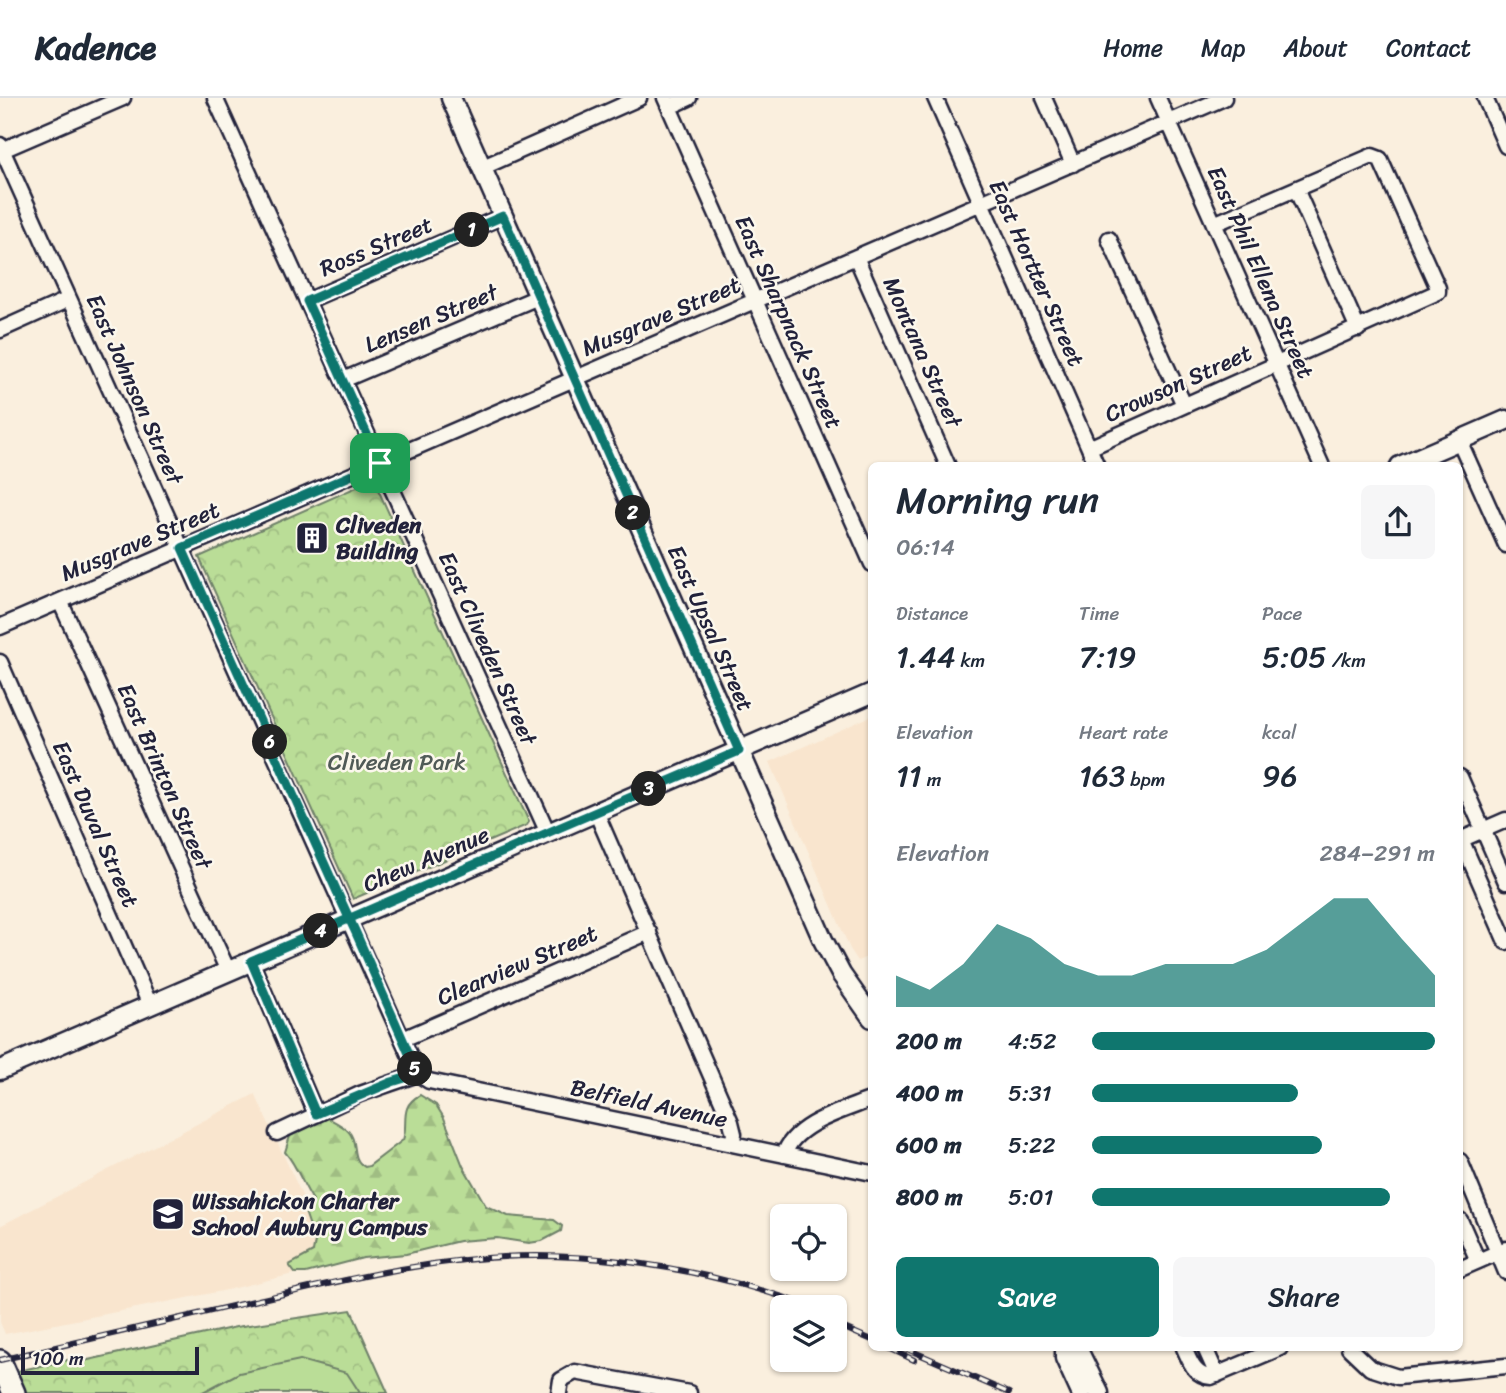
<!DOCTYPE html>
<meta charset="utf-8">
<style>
:root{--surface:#fff;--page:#f6f6f7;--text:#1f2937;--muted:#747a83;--line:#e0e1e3;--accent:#0f766e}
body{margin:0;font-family:Sriracha,sans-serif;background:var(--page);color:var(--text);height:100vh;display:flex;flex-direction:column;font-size:26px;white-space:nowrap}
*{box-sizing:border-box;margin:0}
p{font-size:23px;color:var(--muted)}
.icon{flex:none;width:38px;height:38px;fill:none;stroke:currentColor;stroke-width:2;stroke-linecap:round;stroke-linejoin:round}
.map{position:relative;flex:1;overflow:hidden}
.panel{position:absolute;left:868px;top:364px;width:595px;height:889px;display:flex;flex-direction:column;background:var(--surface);border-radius:10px;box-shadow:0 2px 5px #0004}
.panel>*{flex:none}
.tools{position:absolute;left:770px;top:1106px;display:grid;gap:14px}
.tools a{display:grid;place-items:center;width:77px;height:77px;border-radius:10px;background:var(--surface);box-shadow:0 2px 5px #0004;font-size:35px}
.scale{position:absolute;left:21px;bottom:18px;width:178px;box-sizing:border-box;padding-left:7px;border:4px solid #22223b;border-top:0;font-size:19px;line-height:24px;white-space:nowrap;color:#22223b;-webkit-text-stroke:5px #fbf7ec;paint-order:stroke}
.pin{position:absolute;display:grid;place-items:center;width:60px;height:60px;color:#fff;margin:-30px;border-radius:14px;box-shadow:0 4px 10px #0006}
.km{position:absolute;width:35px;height:35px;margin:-18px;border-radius:50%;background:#222;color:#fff;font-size:19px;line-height:35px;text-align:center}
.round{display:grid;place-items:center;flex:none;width:74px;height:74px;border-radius:10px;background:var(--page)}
.headline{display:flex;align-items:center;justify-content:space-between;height:119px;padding:0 28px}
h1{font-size:38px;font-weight:600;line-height:52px}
.stats{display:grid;grid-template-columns:repeat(3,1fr);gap:10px;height:119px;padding:7px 28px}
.stats div{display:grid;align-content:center}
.stats b{font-size:30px;font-weight:600}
.stats small{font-size:19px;font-weight:400}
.stats p{font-size:19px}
.chart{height:196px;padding:14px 28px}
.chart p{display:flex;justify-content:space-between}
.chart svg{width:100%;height:126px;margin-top:7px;fill:var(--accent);opacity:.7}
.action{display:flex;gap:14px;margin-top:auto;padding:14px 28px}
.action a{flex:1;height:80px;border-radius:10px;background:var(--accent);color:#fff;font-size:28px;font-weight:600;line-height:80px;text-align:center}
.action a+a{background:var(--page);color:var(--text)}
ul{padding:0 28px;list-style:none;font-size:23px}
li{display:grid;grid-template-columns:112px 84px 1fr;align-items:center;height:52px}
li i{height:18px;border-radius:9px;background:var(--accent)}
header{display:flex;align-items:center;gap:42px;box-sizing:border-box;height:98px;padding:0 35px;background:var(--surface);border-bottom:2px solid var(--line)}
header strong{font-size:33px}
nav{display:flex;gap:38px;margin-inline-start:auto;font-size:24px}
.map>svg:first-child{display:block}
.built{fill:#f9e5ce}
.forest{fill:url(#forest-firs);stroke:#6e8069;stroke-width:2}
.park{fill:url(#park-crowns);stroke:#6e8069;stroke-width:2}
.garden{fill:#badd97;stroke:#6e8069;stroke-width:2}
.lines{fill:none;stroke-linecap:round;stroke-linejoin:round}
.minor-casing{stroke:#22223b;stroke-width:19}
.tertiary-casing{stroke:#22223b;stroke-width:23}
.secondary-casing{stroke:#22223b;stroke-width:26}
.minor{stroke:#fbf7ec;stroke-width:14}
.tertiary{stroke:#fbf7ec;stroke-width:18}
.secondary{stroke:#fbf7ec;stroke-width:21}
.rail-casing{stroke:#22223b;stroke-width:6}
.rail{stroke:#fbf7ec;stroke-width:3.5;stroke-dasharray:10;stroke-linecap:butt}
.route-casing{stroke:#fff;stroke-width:14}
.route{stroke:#0f766e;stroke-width:9}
.labels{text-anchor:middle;stroke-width:5;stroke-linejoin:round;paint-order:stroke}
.street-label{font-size:23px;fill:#22223b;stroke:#fbf7ec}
.poi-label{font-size:23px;font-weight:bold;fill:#22223b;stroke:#fbf7ec;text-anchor:start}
.park-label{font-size:23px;fill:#505a57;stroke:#fbf7ec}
</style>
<header>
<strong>Kadence</strong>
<nav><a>Home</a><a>Map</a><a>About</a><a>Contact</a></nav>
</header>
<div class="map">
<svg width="1506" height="1295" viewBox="0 0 1506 1295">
<defs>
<pattern id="forest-firs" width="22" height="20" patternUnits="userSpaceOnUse" patternTransform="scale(1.75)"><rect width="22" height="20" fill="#badd97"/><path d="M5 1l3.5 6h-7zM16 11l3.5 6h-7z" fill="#a0bd83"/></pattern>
<pattern id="park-crowns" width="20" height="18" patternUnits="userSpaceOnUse" patternTransform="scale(1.75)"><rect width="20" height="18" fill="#badd97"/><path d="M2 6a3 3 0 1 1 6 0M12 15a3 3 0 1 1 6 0" fill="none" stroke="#a0bd83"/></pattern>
</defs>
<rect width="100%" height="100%" fill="#faefde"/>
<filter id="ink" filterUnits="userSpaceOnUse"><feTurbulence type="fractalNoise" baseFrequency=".0143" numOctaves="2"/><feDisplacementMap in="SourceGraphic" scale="14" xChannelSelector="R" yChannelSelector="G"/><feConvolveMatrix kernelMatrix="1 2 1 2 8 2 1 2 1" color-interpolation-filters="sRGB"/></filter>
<g filter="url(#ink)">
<path class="built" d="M 871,618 L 871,857 L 858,863 L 850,851 L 770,664 Z
M 255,996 L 334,1166 L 227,1192 L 5,1236 L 0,1224 L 0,1128 Z"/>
<path class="forest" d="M 420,997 L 436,1007 L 444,1020 L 463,1068 L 486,1108 L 508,1118 L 554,1122 L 562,1128 L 561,1133 L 542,1143 L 529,1145 L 497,1140 L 459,1143 L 406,1156 L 363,1160 L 306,1175 L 295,1175 L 289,1167 L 313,1154 L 315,1143 L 305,1114 L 313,1102 C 302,1086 298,1069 285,1054 L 291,1035 L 326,1019 C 333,1023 344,1028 349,1034 C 359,1045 350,1061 365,1069 L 369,1068 L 403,1042 C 409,1024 398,1009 420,997 Z"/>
<path class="park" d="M 368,384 L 376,387 L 529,724 L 527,727 L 353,801 L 199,459 Z
M 351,1212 L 388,1295 L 9,1295 L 17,1273 L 68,1262 L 70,1266 L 236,1229 Z"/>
<path class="garden" d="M 300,1262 L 347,1275 L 360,1295 L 201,1295 L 239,1275 Z"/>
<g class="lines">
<defs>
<path id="minor" d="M 215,0 L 548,735
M 665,0 L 872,466
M 935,0 L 1097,368
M 1044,0 L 1073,66
M 1158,0 L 1322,368
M 1485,0 L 1506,48
M 669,9 L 689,0
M 0,47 L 418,976
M 0,53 L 123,0
M 481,70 L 639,0
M 1296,91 L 1358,231
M 1109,141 L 1184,307
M 856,159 L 948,368
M 307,203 L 503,118
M 0,232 L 69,201
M 343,282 L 538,199
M 1459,342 L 1506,447
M 1089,350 L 1438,194 L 1438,190 L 1380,61 L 1372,58 L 1214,126
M 60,503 L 228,873
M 0,529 L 1224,0
M 0,564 L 150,907
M 1460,679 L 1506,784
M 596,714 L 731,1024 L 734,1036 L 732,1046
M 1460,739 L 1506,844
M 1460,742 L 1506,722
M 251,863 L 316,1016
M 403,941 L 649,834
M 418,976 L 429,983 L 872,1075
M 277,1035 L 360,996 L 418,976
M 784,1057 C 794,1025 843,1013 872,1001
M 1460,1063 L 1506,1174
M 1460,1122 L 1478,1163
M 1460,1171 L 1506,1151
M 1184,1250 C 1190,1263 1194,1278 1211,1279 L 1280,1250
M 1205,1250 L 1217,1277
M 1349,1250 L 1370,1270 L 1398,1279 L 1506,1268
M 559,1295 L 561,1282 L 575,1274 L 689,1295"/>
<path id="tertiary" d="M 451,0 L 823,842 L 841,876 L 872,920
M 1400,368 L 1506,322
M 0,972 L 872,595
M 1065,1250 L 1065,1260 L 1081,1295
M 1077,1250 L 1099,1295"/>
<path id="secondary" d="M 0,1263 L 14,1295"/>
</defs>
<use href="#minor" class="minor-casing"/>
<use href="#tertiary" class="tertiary-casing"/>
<use href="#secondary" class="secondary-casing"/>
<use href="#minor" class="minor"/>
<use href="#tertiary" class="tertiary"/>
<use href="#secondary" class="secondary"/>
<defs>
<path id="rail" d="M 835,1226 L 872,1242
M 889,1250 L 914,1262
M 905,1250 L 1009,1295
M 0,1262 C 84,1242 169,1223 254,1203 C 347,1181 440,1158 536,1158 C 631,1158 723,1177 812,1209"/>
</defs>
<use href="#rail" class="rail-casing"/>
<use href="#rail" class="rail"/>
</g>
</g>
<g class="lines" filter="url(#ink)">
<defs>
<path id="route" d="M 380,365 L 307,203 L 503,118 L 739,653 C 576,722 413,793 251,863 L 316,1016 L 392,984 L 418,976 L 356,835 L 343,807 L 182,450 L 380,365"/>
</defs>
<use href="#route" class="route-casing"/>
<use href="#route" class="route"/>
</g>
<defs>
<symbol id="building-square" viewBox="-11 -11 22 22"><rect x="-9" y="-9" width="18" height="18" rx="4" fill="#22223b" stroke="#fbf7ec"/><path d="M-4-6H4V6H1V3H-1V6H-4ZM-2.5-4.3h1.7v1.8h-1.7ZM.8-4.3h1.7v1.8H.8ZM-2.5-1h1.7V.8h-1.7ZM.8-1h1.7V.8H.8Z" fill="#fff"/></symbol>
<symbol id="school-square" viewBox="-11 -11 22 22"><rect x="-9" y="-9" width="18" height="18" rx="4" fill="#22223b" stroke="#fbf7ec"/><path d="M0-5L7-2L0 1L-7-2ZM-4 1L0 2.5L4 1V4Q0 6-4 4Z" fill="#fff"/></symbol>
</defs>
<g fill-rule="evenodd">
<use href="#building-square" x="293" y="421" width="38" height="38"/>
<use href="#school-square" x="149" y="1097" width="38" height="38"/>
</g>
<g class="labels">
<g class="street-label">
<text transform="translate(376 148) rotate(-23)" y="8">Ross Street</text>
<text transform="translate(1261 174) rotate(66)" y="8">East Phil Ellena Street</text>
<text transform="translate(1037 175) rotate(66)" y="8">East Hortter Street</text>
<text transform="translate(661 218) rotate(-23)" y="8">Musgrave Street</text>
<text transform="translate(431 220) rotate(-23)" y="8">Lensen Street</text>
<text transform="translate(789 224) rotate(66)" y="8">East Sharpnack Street</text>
<text transform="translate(923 254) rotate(66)" y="8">Montana Street</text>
<text transform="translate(1178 285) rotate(-24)" y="8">Crowson Street</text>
<text transform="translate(135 291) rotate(66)" y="8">East Johnson Street</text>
<text transform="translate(140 443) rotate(-23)" y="8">Musgrave Street</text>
<text transform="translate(711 530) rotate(66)" y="8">East Upsal Street</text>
<text transform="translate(488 550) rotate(66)" y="8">East Cliveden Street</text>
<text transform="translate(165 678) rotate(66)" y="8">East Brinton Street</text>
<text transform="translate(96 726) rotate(66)" y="8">East Duval Street</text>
<text transform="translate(426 761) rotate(-23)" y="8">Chew Avenue</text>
<text transform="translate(517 867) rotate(-23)" y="8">Clearview Street</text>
<text transform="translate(649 1005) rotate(12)" y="8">Belfield Avenue</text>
</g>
<g class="poi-label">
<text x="336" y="435">Cliveden<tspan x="336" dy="26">Building</tspan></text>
<text x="192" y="1111">Wissahickon Charter<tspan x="192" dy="26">School Awbury Campus</tspan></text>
</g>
<g class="park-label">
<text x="397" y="672">Cliveden Park</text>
</g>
</g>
</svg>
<div class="tools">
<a><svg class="icon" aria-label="locate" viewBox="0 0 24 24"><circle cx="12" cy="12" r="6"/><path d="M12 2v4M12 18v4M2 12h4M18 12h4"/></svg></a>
<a><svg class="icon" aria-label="layers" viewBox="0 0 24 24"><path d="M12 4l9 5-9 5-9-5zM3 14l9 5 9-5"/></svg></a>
</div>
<div class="scale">100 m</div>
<div class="pin" style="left:380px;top:365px;background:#1e9e55"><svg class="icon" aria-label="arrive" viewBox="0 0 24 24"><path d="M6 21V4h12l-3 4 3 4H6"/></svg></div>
<b class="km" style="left:472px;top:132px">1</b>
<b class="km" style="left:633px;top:415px">2</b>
<b class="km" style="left:649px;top:691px">3</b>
<b class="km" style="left:321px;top:833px">4</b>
<b class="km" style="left:415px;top:971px">5</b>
<b class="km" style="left:270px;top:644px">6</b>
<section class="panel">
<div class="headline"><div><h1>Morning run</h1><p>06:14</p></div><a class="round"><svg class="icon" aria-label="share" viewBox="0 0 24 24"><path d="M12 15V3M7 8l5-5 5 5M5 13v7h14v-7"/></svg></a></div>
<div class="stats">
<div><p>Distance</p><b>1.44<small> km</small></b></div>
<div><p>Time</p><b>7:19</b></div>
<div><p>Pace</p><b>5:05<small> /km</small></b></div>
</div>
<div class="stats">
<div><p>Elevation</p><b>11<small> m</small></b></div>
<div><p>Heart rate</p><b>163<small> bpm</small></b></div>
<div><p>kcal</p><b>96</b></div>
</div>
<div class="chart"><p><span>Elevation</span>284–291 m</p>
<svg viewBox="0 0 160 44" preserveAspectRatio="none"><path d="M0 44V33L10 38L20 29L30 15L40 20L50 29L60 33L70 33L80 29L90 29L100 29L110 24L120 15L130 6L140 6L150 20L160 33V44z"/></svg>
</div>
<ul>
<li><b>200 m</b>4:52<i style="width:100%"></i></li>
<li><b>400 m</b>5:31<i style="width:60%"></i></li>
<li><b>600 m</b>5:22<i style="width:67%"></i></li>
<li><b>800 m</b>5:01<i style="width:87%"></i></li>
</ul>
<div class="action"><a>Save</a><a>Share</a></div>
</section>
</div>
